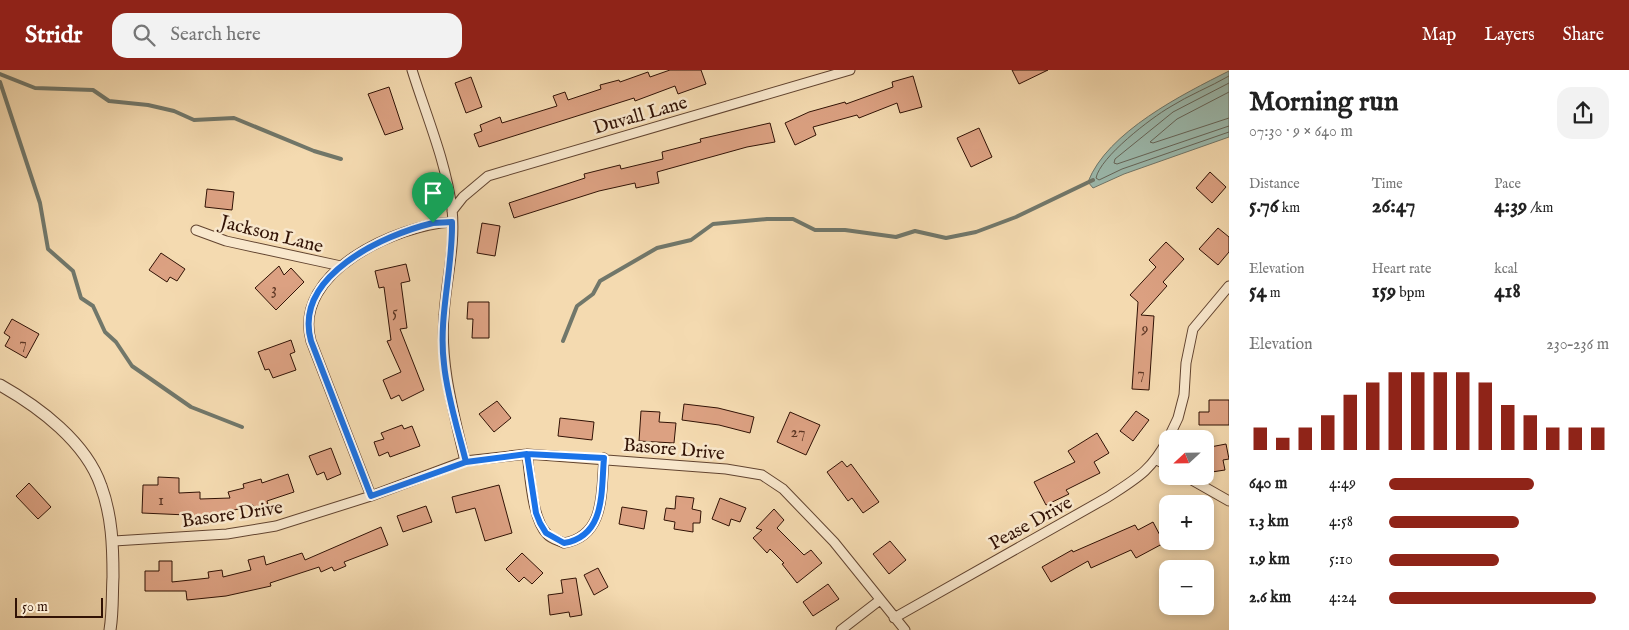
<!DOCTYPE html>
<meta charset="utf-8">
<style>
:root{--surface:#fff;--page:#f2f2f2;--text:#222;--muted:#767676;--accent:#8f2418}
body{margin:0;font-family:"IM FELL English",serif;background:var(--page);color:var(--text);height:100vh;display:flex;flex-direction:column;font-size:19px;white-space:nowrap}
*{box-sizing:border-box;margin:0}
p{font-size:16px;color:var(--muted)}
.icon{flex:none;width:28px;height:28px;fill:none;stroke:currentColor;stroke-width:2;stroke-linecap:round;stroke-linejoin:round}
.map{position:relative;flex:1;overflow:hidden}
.side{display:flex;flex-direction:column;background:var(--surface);width:400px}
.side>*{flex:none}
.needle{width:32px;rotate:248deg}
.buttons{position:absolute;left:1159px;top:360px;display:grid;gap:10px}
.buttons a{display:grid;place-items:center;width:55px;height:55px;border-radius:10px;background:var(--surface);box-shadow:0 2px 8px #0003;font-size:25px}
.scale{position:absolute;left:15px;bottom:12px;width:88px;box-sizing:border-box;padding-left:5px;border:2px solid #311205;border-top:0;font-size:14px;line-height:18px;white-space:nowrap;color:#311205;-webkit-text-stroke:4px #f8e7cc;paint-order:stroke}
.pin{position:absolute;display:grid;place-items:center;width:42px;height:42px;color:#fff;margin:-51px -21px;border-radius:50% 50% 50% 0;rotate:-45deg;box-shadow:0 0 5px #0007}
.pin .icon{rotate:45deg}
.round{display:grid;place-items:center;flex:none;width:52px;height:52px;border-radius:15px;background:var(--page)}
.overview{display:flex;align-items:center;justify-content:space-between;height:85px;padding:0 20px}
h1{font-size:28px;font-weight:700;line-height:38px}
.figures{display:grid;grid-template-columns:repeat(3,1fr);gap:8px;height:85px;padding:5px 20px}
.figures div{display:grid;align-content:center}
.figures b{font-size:21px;font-weight:700}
.figures small{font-size:14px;font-weight:400}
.figures p{font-size:14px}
.chart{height:140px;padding:10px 20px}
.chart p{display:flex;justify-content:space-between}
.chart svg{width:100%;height:90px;margin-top:5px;stroke:var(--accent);stroke-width:6}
ul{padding:0 20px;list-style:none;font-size:16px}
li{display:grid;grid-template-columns:80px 60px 1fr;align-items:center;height:38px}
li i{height:12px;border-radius:6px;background:var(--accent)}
header{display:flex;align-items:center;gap:30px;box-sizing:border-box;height:70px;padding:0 25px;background:var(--accent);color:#fff}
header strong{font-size:24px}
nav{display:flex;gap:28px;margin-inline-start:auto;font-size:18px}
.search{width:350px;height:45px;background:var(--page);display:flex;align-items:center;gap:12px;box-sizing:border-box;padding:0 18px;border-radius:15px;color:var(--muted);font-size:19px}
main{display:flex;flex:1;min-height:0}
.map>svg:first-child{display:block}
.water{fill:#9cbaae;stroke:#71776a}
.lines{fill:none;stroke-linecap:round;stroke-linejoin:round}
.shore{stroke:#66665a;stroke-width:1}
.stream{stroke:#71776a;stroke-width:4}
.building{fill:#dca182;stroke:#311205}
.minor-casing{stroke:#624430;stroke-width:11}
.tertiary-casing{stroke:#624430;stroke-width:13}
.minor{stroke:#f8e7cc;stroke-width:9}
.tertiary{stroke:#f8e7cc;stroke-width:11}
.route-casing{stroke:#fff;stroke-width:10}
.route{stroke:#1a73e8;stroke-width:6}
.labels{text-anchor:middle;stroke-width:5;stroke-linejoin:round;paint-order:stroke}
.number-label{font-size:16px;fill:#5c3624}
.street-label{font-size:19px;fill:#311205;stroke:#f8e7cc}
</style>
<header>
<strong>Stridr</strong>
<div class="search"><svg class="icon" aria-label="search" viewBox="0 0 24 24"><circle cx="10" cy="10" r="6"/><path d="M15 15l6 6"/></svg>Search here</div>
<nav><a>Map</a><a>Layers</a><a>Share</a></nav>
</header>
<main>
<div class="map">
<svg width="1229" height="560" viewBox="0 0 1229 560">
<rect width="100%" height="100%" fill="#f4dab0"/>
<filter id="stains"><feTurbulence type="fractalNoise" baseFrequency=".004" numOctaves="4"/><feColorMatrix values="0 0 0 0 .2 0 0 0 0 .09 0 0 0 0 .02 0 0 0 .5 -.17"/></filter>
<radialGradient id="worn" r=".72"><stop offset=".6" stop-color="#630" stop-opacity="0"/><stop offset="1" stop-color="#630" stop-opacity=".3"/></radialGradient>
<path class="water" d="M 1229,1 L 1229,67 L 1124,104 L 1093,118 L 1088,112 C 1107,62 1183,24 1229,1 Z"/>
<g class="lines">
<path class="shore" d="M 1229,6 C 1210,17 1189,25 1170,37 C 1151,48 1100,87 1096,108 L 1099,110 L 1122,99 L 1229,62
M 1229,13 L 1173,42 L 1115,89 L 1114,93 L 1117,94 L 1229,56
M 1229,22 L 1177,49 L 1150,72 L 1153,73 L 1229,48"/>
<path class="stream" d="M 0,4 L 35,18 L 93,20 L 109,31 L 148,35 L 174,41 L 194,50 L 234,48 L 314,81 L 341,89
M 0,12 L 40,133 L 48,179 L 73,201 L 81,228 L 93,236 L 105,262 L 116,272 L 132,296 L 191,337 L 242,357
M 563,271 L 577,236 L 593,224 L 600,211 L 657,178 L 691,170 L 713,154 L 767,149 L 793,149 L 815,160 L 845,160 L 896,167 L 915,161 L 946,168 L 976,162 L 1016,147 L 1093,110"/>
</g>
<path class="building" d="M 670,0 L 701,0 L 706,14 L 678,24 L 675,16 L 635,31 L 634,28 L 479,77 L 474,64 L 482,61 L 480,55 L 500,47 L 502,53 L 557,36 L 553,26 L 565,22 L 568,30 L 601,19 L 600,15 L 619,10 L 620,12 L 648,2 L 650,7 Z
M 1012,0 L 1048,0 L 1019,14 Z
M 913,6 L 922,37 L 900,43 L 897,33 L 859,48 L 857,45 L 813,57 L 816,65 L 795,75 L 785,53 L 809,42 L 845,32 L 846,34 L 893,17 L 892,12 Z
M 471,7 L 482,37 L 466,43 L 455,13 Z
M 389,17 L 403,59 L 385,65 L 368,24 Z
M 770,53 L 775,72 L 747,77 L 657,102 L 659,113 L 636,118 L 635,113 L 599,121 L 514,148 L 509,133 L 585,108 L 584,104 L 620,95 L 621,99 L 663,89 L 662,82 L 701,72 L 700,69 Z
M 979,58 L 992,87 L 971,97 L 957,68 Z
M 1210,102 L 1226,117 L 1212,133 L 1196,118 Z
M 207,119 L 234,122 L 232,140 L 205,137 Z
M 482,153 L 500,156 L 495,186 L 477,183 Z
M 1218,158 L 1229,167 L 1229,182 L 1218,195 L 1199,179 Z
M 1166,172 L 1184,189 L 1163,212 L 1167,216 L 1141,245 L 1154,246 L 1149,320 L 1132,319 L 1138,232 L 1130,225 L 1156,197 L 1149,190 Z
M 161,183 L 185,199 L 177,211 L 170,207 L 167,212 L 149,200 Z
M 406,194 L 410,211 L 401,213 L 407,258 L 400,259 L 424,320 L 402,331 L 399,325 L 391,329 L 383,310 L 401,302 L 387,271 L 391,270 L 384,217 L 379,218 L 375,201 Z
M 279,196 L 284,205 L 291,198 L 304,212 L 276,240 L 255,218 Z
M 468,232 L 489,232 L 489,268 L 472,268 L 473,249 L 467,249 Z
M 12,249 L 39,264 L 26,288 L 5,276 L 10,267 L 4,263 Z
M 291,270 L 295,282 L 290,284 L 296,300 L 273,308 L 269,299 L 265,300 L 258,282 Z
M 1209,330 L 1229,330 L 1229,355 L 1199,355 L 1199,342 L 1209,342 Z
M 497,331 L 511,348 L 494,362 L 479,344 Z
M 684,334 L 718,338 L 754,347 L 750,363 L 719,355 L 682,350 Z
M 641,341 L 660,342 L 659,352 L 676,353 L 674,373 L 639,371 Z
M 1136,341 L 1149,350 L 1133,371 L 1120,361 Z
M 790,342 L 820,355 L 806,385 L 777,372 Z
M 560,348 L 594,352 L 592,370 L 558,366 Z
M 402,355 L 404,359 L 412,356 L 420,376 L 390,387 L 388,382 L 379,386 L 374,372 L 384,369 L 381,363 Z
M 1097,363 L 1109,383 L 1094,392 L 1100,403 L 1066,420 L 1069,424 L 1046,435 L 1034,412 L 1075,392 L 1068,381 Z
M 1226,374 L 1229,389 L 1223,390 L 1225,400 L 1205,403 L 1205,378 Z
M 331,378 L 341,404 L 327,410 L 324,402 L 317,405 L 309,386 Z
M 842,391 L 847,397 L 851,394 L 879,432 L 863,443 L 852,428 L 848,431 L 827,402 Z
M 288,404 L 294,422 L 267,431 L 269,439 L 255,443 L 253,435 L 227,442 L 227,446 L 187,447 L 187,445 L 142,443 L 143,415 L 158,415 L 158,407 L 179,408 L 179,423 L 200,422 L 200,429 L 230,428 L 228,422 L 244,418 L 243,414 L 261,409 L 262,413 Z
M 29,413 L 51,437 L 38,449 L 16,426 Z
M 499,415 L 512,463 L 485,471 L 475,438 L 456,443 L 452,427 Z
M 676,426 L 694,428 L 692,439 L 701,441 L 700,453 L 693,453 L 693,462 L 674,459 L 675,452 L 664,450 L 666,438 L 675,439 Z
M 720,428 L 746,438 L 740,452 L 731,449 L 729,456 L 712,449 Z
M 426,436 L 432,452 L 403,462 L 397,446 Z
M 622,437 L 647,441 L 644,459 L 619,454 Z
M 774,439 L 784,450 L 777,458 L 804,485 L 811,480 L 822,493 L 797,513 L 782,494 L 784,493 L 770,479 L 767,483 L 753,468 L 762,460 L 756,458 Z
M 1153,452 L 1164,473 L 1136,488 L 1131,480 L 1091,498 L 1088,491 L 1051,512 L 1042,497 L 1072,480 L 1073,482 L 1135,455 L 1138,460 Z
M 381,457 L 388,475 L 344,492 L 346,496 L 334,501 L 332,497 L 321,502 L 319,497 L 270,513 L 271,516 L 226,526 L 187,530 L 186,521 L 145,521 L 145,501 L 159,501 L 159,491 L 172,491 L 172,512 L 209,508 L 208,502 L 222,500 L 223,507 L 251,500 L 248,490 L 264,486 L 266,495 L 302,483 L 305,490 Z
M 890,471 L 906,490 L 889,504 L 873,484 Z
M 522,483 L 543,503 L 532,514 L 524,507 L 519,512 L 506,499 Z
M 598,498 L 608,517 L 594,525 L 584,505 Z
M 576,508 L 582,545 L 570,547 L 569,542 L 550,545 L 548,525 L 563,523 L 561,510 Z
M 828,514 L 839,529 L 813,546 L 803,532 Z"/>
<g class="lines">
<defs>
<path id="minor" d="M 412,0 C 426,45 446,91 452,139 C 456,175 446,210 444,245 C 440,295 454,343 465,391
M 452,141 L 463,127 L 488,106 L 850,0
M 196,160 L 226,171 L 341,196
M 1168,369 L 1178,348 L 1184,325 L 1186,293 L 1193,259 L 1229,216
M 527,384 C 530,405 532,449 547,464 C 551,469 558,470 564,473 C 606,466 601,421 604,388
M 1157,390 L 1168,396
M 1185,406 L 1229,431
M 371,426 L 311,271 C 292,202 397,155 452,152
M 114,471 L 227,464 L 276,456 L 371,426 L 465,391 L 527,384 L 726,399 L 762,405 L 783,419 L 834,472 L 905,560
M 894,548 L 1108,427 C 1137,408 1151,401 1168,369
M 841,560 L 880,530"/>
<path id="tertiary" d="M 0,315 C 39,337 86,372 101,416 C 112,446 113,476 113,507 C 112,524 113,542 110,560"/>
</defs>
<use href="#minor" class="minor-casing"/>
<use href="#tertiary" class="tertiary-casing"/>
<use href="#minor" class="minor"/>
<use href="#tertiary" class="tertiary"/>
</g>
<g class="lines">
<defs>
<path id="route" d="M 433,153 C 383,165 293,206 311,271 L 371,426 L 466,392 L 527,384 L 536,443 L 540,453 L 546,463 L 564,473 C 606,466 601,421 604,388 L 527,384 L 466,392 C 458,360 447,326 444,294 C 438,247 453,199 452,152 L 433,153"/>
</defs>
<use href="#route" class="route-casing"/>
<use href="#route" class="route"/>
</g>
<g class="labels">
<g class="number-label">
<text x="274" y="224">3</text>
<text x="395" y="247">5</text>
<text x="1145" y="264">9</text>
<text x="23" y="278">7</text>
<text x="1141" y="308">7</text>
<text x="798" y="367">27</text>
<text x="161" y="435">1</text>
</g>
<g class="street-label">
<text transform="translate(640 44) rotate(-16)" y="7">Duvall Lane</text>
<text transform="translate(272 163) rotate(14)" y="7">Jackson Lane</text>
<text transform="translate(674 378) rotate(5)" y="7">Basore Drive</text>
<text transform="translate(232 443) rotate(-8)" y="7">Basore Drive</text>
<text transform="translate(1030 452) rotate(-29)" y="7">Pease Drive</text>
</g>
</g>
<rect width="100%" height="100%" filter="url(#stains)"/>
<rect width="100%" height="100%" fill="url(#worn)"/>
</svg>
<div class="buttons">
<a><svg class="needle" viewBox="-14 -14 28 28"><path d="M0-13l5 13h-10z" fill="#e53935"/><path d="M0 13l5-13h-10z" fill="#767676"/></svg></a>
<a>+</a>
<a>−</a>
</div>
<div class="scale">50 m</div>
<div class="pin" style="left:433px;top:153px;background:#1e9e55"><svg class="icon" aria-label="arrive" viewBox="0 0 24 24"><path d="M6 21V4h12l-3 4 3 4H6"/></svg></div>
</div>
<section class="side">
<div class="overview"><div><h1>Morning run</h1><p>07:30 · 9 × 640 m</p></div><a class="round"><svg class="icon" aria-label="share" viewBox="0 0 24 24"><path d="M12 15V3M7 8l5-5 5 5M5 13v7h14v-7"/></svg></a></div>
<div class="figures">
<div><p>Distance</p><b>5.76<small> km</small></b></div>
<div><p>Time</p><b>26:47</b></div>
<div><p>Pace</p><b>4:39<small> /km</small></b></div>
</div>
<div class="figures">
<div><p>Elevation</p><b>54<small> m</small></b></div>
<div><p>Heart rate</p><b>159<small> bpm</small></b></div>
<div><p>kcal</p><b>418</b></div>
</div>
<div class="chart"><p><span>Elevation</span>230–236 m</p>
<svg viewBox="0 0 160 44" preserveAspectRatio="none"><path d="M5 44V33M15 44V38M25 44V33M35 44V27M45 44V17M55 44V11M65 44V6M75 44V6M85 44V6M95 44V6M105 44V11M115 44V22M125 44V27M135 44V33M145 44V33M155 44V33"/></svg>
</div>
<ul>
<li><b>640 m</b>4:49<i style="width:66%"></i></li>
<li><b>1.3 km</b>4:58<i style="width:59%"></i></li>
<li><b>1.9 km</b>5:10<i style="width:50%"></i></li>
<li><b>2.6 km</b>4:24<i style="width:94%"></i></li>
</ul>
</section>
</main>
